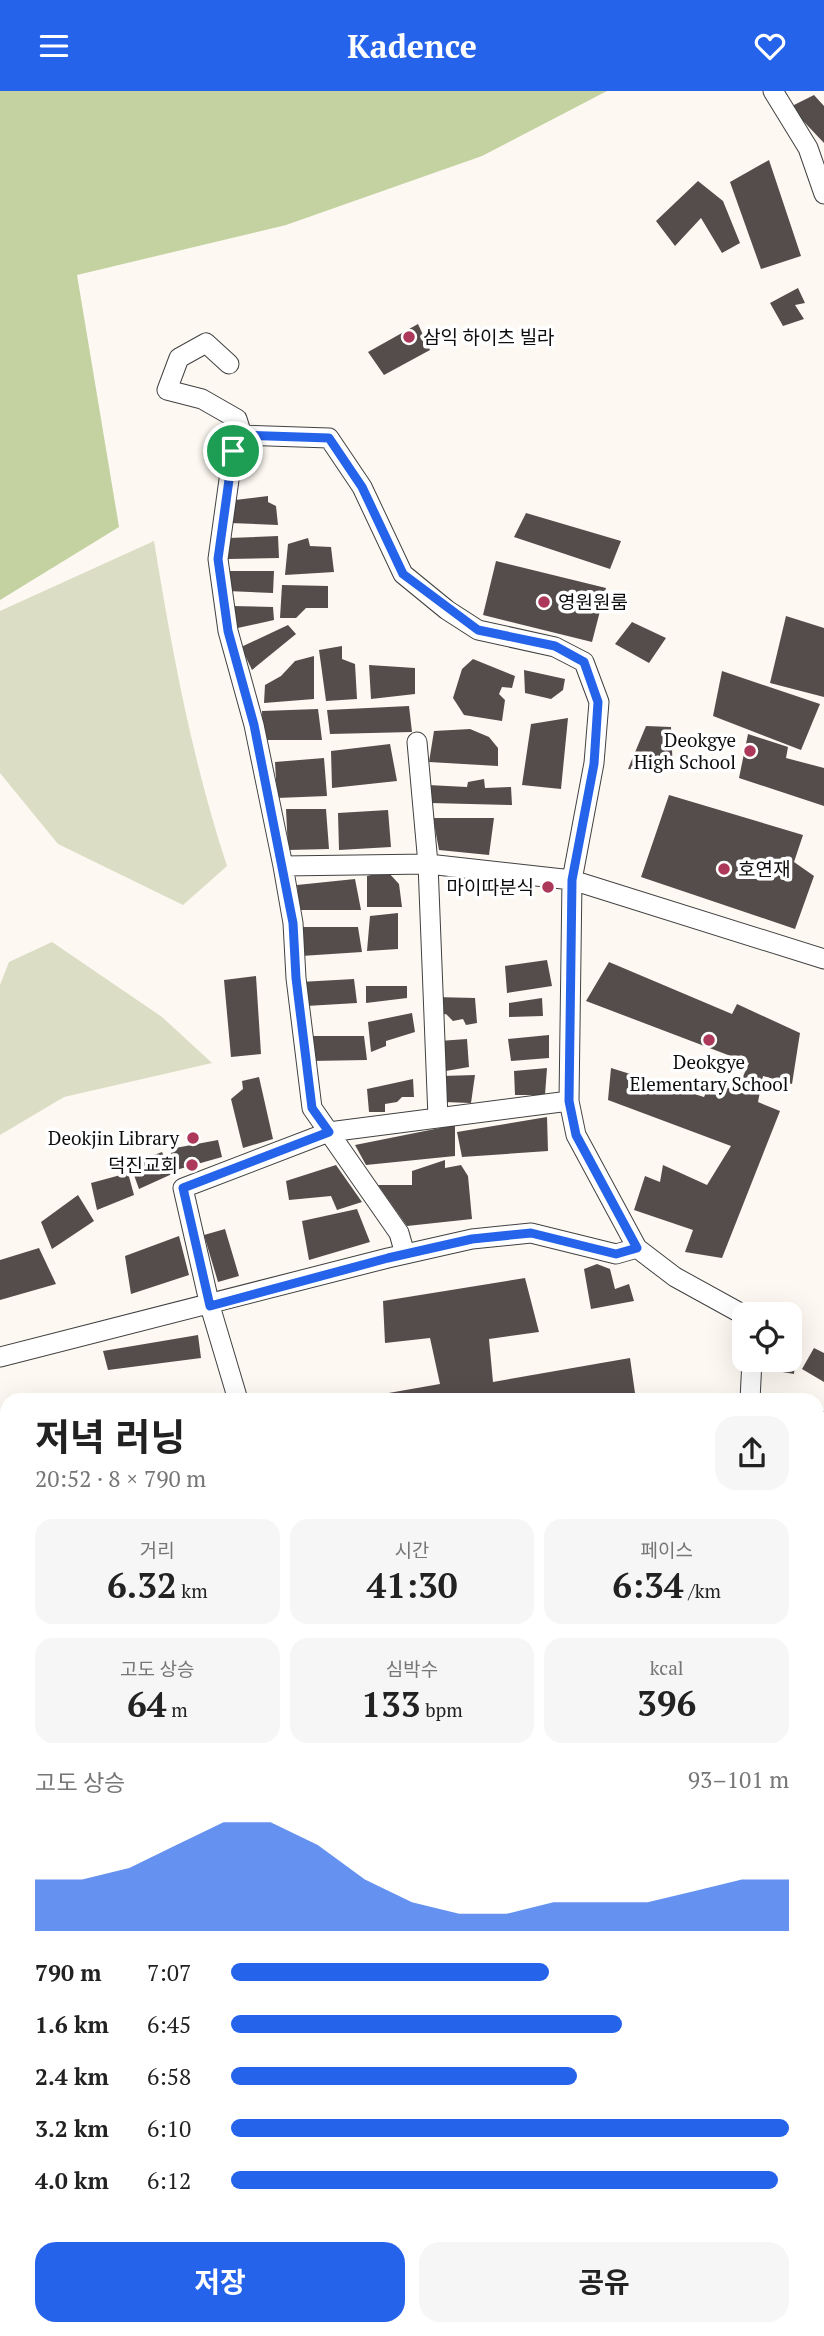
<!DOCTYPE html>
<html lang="ko">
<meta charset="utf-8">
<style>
:root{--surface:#fff;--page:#f6f6f6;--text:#222;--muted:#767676;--accent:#2563eb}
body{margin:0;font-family:"PT Serif","Noto Sans KR",serif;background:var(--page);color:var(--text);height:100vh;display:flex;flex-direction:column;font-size:26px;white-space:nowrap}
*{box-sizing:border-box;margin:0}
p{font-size:23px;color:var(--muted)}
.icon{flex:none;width:38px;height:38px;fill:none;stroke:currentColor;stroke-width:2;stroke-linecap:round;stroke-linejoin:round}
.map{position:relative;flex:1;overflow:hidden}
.side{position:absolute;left:0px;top:1302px;width:824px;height:943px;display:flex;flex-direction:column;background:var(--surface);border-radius:21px 21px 0 0;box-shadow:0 7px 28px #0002}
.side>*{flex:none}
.tools{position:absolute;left:732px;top:1211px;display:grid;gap:14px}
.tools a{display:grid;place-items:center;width:70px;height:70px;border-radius:14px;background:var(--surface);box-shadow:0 7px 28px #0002;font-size:35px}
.pin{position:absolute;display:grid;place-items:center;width:60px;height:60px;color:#fff;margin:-30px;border:4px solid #fff;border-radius:50%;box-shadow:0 2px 7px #0007}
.round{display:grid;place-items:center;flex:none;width:74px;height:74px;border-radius:21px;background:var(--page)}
.headline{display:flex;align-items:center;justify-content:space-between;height:119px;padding:0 35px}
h1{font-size:38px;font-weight:700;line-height:52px}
.figures{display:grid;grid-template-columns:repeat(3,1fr);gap:10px;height:119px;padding:7px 35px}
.figures div{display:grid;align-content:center;border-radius:18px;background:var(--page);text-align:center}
.figures b{font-size:35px;font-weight:700}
.figures small{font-size:19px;font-weight:400}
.figures p{font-size:19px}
.chart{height:196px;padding:14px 35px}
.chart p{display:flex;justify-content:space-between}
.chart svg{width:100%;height:126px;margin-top:7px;fill:var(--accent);opacity:.7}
.cta{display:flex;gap:14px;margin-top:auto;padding:14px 35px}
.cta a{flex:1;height:80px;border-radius:21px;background:var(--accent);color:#fff;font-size:28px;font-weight:700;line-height:80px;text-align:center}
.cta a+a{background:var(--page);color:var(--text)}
ul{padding:0 35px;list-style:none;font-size:23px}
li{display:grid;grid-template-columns:112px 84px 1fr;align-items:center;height:52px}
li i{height:18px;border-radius:9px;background:var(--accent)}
header{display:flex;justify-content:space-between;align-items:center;height:91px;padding:0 35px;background:var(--accent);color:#fff;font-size:32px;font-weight:700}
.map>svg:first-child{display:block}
.green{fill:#dbe3be}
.forest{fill:#c3d2a0}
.cemetery{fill:#dbddc4}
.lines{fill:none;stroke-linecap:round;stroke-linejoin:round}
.stream{stroke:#4dabbb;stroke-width:6}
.building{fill:#554d4c}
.street-casing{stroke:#414141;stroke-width:21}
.secondary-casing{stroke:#303030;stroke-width:30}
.street{stroke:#fff;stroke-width:19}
.secondary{stroke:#f4ddb4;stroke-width:28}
.route-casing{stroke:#fff;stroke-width:14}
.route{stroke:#2563eb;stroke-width:9}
.poi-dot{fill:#ac385a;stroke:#fff;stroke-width:2.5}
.labels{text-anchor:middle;stroke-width:7;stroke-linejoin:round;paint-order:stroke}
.poi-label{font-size:19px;fill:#0e0e0e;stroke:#fff;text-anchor:end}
</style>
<header><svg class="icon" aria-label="menu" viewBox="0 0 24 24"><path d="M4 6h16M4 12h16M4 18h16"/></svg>Kadence<svg class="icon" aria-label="heart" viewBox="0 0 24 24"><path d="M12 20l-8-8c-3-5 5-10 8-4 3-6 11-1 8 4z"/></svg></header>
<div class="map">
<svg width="824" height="2245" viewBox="0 0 824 2245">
<rect width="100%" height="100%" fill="#fdf8f1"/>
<path class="green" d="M 817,1660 L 824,1660 L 824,1877 L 817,1887 Z"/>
<path class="forest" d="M 0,0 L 607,0 L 482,65 L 286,134 L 77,184 L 119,436 L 0,509 Z"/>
<path class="cemetery" d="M 154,450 C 172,560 192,669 227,775 L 183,814 L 58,753 L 0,682 L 0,520 Z
M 52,851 L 162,926 L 212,972 L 64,1006 L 0,1044 L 0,894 L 9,871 Z"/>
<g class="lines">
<path class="stream" d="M 0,1343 L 7,1349
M 817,1374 L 824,1374"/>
</g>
<path class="building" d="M 814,4 L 824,15 L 824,52 L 790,16 Z
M 769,69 L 801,165 L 761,178 L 730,91 Z
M 698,90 L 723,110 L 740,152 L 722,162 L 701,127 L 675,155 L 656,130 Z
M 798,197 L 805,212 L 795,214 L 804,228 L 783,235 L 770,212 Z
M 418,233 L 430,259 L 384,284 L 368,261 Z
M 268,405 L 268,411 L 276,415 L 278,434 L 230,432 L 230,417 L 235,417 L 235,409 Z
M 526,422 L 621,450 L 610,478 L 514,446 Z
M 278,445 L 279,467 L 228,468 L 228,447 Z
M 308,447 L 310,455 L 331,456 L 334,481 L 285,484 L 288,453 Z
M 496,470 L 606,497 L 592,551 L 483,524 Z
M 230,480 L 274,480 L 273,502 L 227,500 Z
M 282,494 L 328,495 L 328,517 L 306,517 L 296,527 L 280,527 Z
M 231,515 L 273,516 L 274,529 L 233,538 Z
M 786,525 L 824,537 L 824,606 L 770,592 Z
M 632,531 L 666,547 L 649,572 L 615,553 Z
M 288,534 L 296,543 L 252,579 L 241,556 Z
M 342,555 L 342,568 L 355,573 L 357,608 L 326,610 L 319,559 Z
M 314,565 L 314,608 L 264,612 L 265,594 L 281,585 L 295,570 Z
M 473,568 L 515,585 L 512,597 L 502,596 L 499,603 L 505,609 L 502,630 L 464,624 L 453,607 L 462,578 Z
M 369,574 L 415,577 L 415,603 L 371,608 Z
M 524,579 L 565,588 L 563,599 L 551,608 L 525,602 Z
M 722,580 L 820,613 L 801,659 L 713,625 Z
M 409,615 L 412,641 L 330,643 L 327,619 Z
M 318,618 L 322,649 L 263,649 L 262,620 Z
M 568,627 L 561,698 L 522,694 L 531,633 Z
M 646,635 L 671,636 L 673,681 L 628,678 Z
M 470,638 L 489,646 L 498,657 L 498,675 L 429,671 L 434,640 Z
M 748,643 L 788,656 L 786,667 L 824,677 L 824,715 L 739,687 Z
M 390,653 L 397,690 L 332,697 L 331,660 Z
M 324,667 L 327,705 L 277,707 L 275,671 Z
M 484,688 L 485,697 L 511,696 L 512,714 L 430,712 L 428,694 L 467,696 L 468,691 Z
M 669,704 L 803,744 L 794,771 L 814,785 L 795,838 L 641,786 Z
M 286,718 L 326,718 L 329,758 L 288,759 Z
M 388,719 L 391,756 L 339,759 L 338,722 Z
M 433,727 L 494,727 L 489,764 L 439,759 Z
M 387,780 L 399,793 L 402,816 L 367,816 L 367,785 Z
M 355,788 L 361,819 L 299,819 L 297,794 Z
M 398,822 L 398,858 L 367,860 L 370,825 Z
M 301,836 L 358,836 L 362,861 L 301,865 Z
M 547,869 L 552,895 L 507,902 L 505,875 Z
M 609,871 L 732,923 L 737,913 L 800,942 L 792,993 L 763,985 L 758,1011 L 780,1020 L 722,1167 L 685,1161 L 693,1139 L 634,1119 L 645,1085 L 660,1091 L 663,1074 L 707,1094 L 731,1055 L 608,1009 L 611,977 L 704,1006 L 710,993 L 737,999 L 749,972 L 586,910 Z
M 256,885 L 261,963 L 231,966 L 224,889 Z
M 354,888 L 357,912 L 306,915 L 300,891 Z
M 366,895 L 407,895 L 407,907 L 366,912 Z
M 435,906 L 475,907 L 477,932 L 466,934 L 463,928 L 453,930 L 446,923 L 437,925 Z
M 542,907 L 543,925 L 509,926 L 509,912 Z
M 412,922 L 415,941 L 386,950 L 386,955 L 371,961 L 368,931 Z
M 549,944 L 549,967 L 511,970 L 508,948 Z
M 308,945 L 364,945 L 367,969 L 311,970 Z
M 467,948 L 469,976 L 440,981 L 439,950 Z
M 547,977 L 545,1004 L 515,1004 L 514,980 Z
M 475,984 L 471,1012 L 444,1011 L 442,985 Z
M 259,986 L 273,1048 L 243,1057 L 231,1008 L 243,998 L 242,990 Z
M 413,988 L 414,1006 L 402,1006 L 397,1011 L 385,1013 L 385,1021 L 369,1021 L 367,998 Z
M 547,1026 L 548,1060 L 462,1066 L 457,1041 Z
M 455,1034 L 455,1065 L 366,1074 L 355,1054 Z
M 218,1049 L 222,1066 L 176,1079 L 170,1058 Z
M 162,1061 L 172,1083 L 139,1098 L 130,1073 Z
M 445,1069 L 445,1077 L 461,1074 L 468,1085 L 472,1128 L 407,1135 L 378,1094 L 412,1094 L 412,1080 Z
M 336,1074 L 362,1111 L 337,1119 L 331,1105 L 289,1109 L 286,1090 Z
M 128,1082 L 134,1104 L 97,1119 L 91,1092 Z
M 78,1104 L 94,1130 L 52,1158 L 41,1131 Z
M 357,1118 L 370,1151 L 309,1169 L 302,1130 Z
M 225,1138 L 239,1185 L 218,1191 L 204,1144 Z
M 179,1145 L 189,1184 L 131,1203 L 125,1165 Z
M 39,1157 L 56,1193 L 0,1209 L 0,1169 Z
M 597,1173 L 610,1178 L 615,1198 L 629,1193 L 634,1210 L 591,1218 L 584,1178 Z
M 525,1187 L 539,1241 L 489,1248 L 493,1291 L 630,1267 L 636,1309 L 378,1309 L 377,1304 L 440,1293 L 430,1247 L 385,1252 L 383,1210 Z
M 198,1244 L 201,1267 L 108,1279 L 103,1260 Z
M 814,1257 L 824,1262 L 824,1291 L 802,1278 Z
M 789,1258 L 796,1259 L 794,1283 L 771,1279 L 772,1269 L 789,1269 Z
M 817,1525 L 824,1525 L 824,1586 L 817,1586 Z
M 7,1703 L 7,1734 L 0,1729 L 0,1709 Z
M 7,1922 L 7,1961 L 0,1963 L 0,1924 Z
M 824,2012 L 824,2041 L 817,2039 Z
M 817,2095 L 824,2100 L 824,2134 L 817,2143 Z
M 3,2102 L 7,2106 L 7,2147 L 0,2139 L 0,2104 Z
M 0,2197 L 7,2206 L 0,2214 Z
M 57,2238 L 108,2238 L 104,2245 L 51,2245 Z
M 251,2238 L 296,2238 L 296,2245 L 252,2245 Z
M 366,2238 L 413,2238 L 411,2245 L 366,2245 Z
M 493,2238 L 520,2238 L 515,2245 L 503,2245 Z"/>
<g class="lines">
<defs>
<path id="street" d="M 773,0 L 808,57 L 824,103
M 229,273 L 206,252 L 179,267 L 167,299 L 202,308 L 237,328 L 242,344
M 417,651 L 428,773 L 438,1027
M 283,775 L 428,773 L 572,789 L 824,868
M 569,1010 L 576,1044 L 637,1157
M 0,1266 L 388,1167 L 472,1148 L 531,1142 L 616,1163 L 637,1157 L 675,1186 L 744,1224
M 238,1309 L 210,1215 L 183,1097 L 329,1041 L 569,1010 L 572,789 L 594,672 L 599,611 L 584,571 L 555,556 L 478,539 L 447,519 L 403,483 L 362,396 L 329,347 L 242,344 L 233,360 L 218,468 L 228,540 L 254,634 L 283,775 L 293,832 L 296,887 L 312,1017 L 399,1142 L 405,1163
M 750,1309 L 752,1269
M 817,1329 L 824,1331
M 0,1525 L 7,1523
M 0,1559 L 7,1545
M 0,1596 L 7,1619
M 817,2046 L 824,2050
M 0,2073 L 7,2067
M 680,2238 L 689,2245
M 316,2245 L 316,2238"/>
<path id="secondary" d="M 0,1403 L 7,1409
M 817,1420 L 824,1419
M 817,1971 L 824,1962
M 614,2245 L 619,2238"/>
</defs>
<use href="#street" class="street-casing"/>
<use href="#secondary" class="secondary-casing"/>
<use href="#street" class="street"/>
<use href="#secondary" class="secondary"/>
</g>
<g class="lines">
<defs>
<path id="route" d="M 242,344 L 329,347 L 362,396 L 403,483 L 478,539 L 555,555 L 584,571 L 598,611 L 594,673 L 572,789 L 569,1010 L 576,1044 L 637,1157 L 616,1163 L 531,1142 L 472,1148 L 388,1167 L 210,1215 L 183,1097 L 329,1041 L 312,1017 L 296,887 L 293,832 L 254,634 L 228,540 L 218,468 L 233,360 Z"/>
</defs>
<use href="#route" class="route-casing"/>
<use href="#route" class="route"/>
</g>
<g class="poi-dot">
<circle cx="409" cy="246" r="7"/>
<circle cx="544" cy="511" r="7"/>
<circle cx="750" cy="660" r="7"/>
<circle cx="724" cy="778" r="7"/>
<circle cx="548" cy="796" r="7"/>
<circle cx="709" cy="949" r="7"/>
<circle cx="193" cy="1047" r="7"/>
<circle cx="192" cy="1074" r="7"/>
</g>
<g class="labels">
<g class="poi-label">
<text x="423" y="253" text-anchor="start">삼익 하이츠 빌라</text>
<text x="558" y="518" text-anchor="start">영원원룸</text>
<text x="736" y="656">Deokgye<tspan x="736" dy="22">High School</tspan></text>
<text x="738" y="785" text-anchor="start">호연재</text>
<text x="534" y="803">마이따분식</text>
<text x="709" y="978" text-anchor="middle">Deokgye<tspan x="709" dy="22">Elementary School</tspan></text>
<text x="179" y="1054">Deokjin Library</text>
<text x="178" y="1081">덕진교회</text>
</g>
</g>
</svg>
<div class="tools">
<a><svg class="icon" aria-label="locate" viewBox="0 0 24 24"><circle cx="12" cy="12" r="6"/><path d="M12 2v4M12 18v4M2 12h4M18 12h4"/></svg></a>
</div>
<div class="pin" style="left:233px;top:360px;background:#1e9e55"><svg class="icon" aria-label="arrive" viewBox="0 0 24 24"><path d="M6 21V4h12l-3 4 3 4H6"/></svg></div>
<section class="side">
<div class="headline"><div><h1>저녁 러닝</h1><p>20:52 · 8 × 790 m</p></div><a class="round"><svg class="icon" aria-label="share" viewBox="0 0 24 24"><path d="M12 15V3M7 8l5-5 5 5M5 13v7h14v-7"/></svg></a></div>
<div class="figures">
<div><p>거리</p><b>6.32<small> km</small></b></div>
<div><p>시간</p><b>41:30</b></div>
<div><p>페이스</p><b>6:34<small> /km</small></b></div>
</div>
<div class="figures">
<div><p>고도 상승</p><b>64<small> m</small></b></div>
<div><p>심박수</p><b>133<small> bpm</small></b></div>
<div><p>kcal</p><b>396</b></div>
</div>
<div class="chart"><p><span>고도 상승</span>93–101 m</p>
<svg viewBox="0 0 160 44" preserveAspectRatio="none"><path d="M0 44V26L10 26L20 22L30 14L40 6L50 6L60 14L70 26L80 34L90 38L100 38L110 34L120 34L130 34L140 30L150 26L160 26V44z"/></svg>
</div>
<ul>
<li><b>790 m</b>7:07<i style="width:57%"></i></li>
<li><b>1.6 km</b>6:45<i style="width:70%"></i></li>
<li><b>2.4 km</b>6:58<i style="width:62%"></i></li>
<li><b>3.2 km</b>6:10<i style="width:100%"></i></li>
<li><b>4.0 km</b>6:12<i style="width:98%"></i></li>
</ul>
<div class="cta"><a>저장</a><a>공유</a></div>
</section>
</div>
